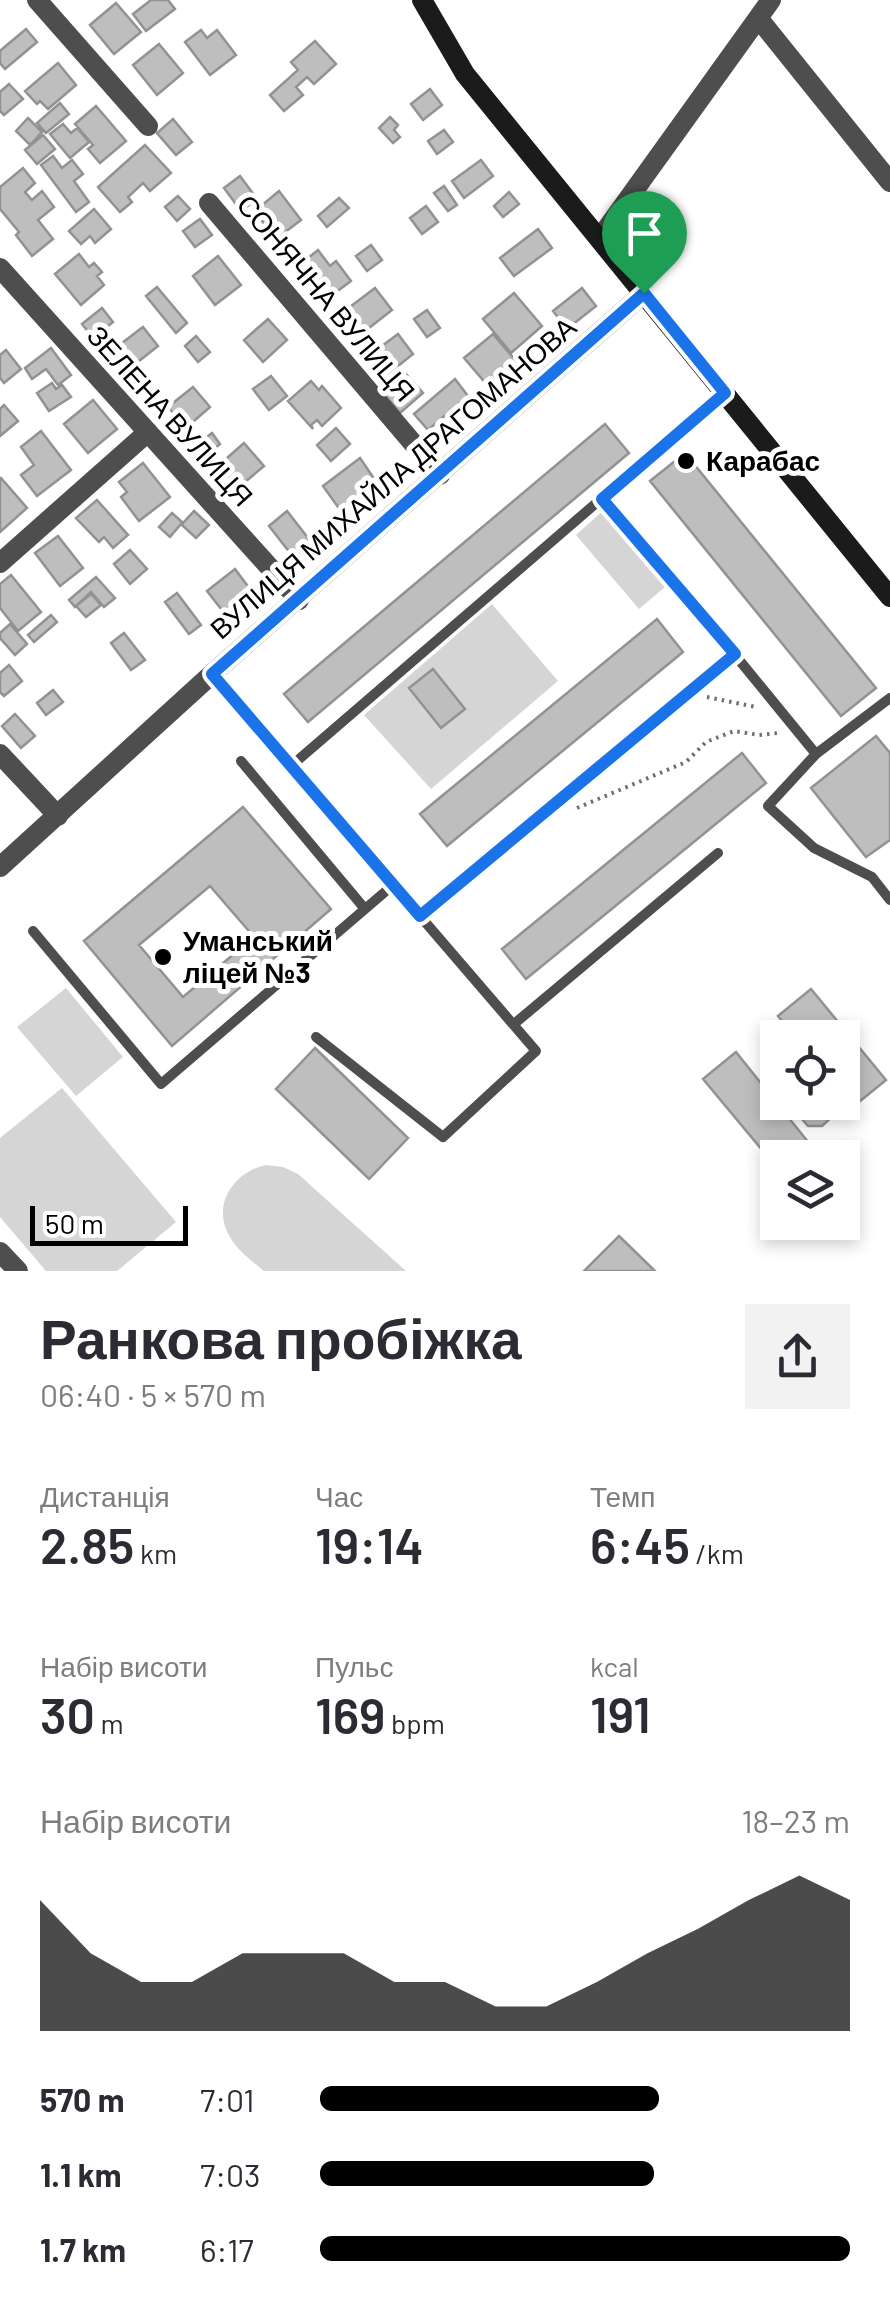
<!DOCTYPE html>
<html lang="uk">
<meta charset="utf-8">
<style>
:root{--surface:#fff;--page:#f2f2f3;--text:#2b2b33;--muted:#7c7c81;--accent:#000}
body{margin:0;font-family:Barlow,sans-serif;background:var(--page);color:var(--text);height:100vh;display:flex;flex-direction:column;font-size:38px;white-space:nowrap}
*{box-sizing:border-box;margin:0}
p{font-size:32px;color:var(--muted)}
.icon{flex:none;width:55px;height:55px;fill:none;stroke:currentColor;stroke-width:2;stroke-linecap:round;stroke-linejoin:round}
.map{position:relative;height:1271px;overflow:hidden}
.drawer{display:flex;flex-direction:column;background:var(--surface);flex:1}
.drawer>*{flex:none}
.buttons{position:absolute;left:760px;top:1020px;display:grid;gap:20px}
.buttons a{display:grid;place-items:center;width:100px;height:100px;border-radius:0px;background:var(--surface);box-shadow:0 5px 15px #0003;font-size:50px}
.scale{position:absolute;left:30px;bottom:25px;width:158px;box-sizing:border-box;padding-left:10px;border:5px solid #000;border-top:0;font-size:28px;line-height:35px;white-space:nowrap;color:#000;-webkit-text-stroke:8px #fff;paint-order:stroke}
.pin{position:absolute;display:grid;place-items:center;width:85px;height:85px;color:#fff;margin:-102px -42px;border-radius:50% 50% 50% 0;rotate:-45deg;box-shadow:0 0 10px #0007}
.pin .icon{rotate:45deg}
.round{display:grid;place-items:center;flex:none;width:105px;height:105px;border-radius:0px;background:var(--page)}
.summary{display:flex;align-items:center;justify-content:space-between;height:170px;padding:0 40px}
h1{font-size:55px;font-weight:600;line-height:75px}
.stats{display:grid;grid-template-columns:repeat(3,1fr);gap:15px;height:170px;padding:10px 40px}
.stats div{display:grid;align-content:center}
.stats b{font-size:50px;font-weight:600}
.stats small{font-size:28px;font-weight:400}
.stats p{font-size:28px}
.chart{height:280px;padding:20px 40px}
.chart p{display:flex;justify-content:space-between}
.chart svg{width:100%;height:180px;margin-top:10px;fill:var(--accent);opacity:.7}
ul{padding:0 40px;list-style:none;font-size:32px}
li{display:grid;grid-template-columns:160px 120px 1fr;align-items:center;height:75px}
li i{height:25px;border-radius:12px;background:var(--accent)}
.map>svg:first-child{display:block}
.green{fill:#d5d5d5}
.building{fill:#bebebe;stroke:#929292;stroke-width:2.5;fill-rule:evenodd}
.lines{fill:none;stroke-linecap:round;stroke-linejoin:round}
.path{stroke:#707070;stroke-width:4;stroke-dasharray:2.5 5;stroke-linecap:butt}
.service{stroke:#4e4e4e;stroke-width:10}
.minor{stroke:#4e4e4e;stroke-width:20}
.secondary{stroke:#1b1b1b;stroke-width:20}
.route-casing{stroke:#fff;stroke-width:20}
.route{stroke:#1a73e8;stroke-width:12}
.poi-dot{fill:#000;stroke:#fff;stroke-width:4}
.labels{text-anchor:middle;stroke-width:10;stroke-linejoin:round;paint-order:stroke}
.street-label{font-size:28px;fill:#000;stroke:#fff}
.poi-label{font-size:28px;font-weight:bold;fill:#000;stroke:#fff;text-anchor:start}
</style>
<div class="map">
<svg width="890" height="1271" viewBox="0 0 890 1271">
<rect width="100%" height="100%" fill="#fff"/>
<path class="green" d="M 607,507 L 671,582 L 639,609 L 576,535 Z
M 492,604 L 558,681 L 431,789 L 364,715 Z
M 66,988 L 123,1057 L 76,1096 L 17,1027 Z
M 62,1088 L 176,1222 L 117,1271 L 46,1271 L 0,1217 L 0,1138 Z
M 266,1165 L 283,1167 L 298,1174 L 406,1271 L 264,1271 C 252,1261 238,1251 230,1237 C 211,1206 233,1172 266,1165 Z"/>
<path class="building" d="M 151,0 L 168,0 L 175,9 L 146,31 L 133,14 Z
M 116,3 L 141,32 L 114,54 L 90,25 Z
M 26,29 L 37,42 L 5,69 L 0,63 L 0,51 Z
M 201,30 L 207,38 L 217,30 L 236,55 L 210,75 L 185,42 Z
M 315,41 L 336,64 L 314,84 L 307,77 L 296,87 L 303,95 L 284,111 L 270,95 L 298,70 L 291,62 Z
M 159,44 L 183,73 L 157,95 L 133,65 Z
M 58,63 L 76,85 L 48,109 L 40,101 L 37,104 L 25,91 Z
M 9,84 L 23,99 L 4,115 L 0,111 L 0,92 Z
M 430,89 L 442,105 L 423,120 L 411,104 Z
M 60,103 L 69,114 L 46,133 L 37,123 Z
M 96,106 L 126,141 L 100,163 L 88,149 L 93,145 L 75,124 Z
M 390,117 L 398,125 L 394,130 L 400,137 L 393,143 L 379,128 Z
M 28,118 L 42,132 L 30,145 L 16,131 Z
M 173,119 L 192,142 L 176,155 L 157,133 Z
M 63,124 L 71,133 L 77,128 L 89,142 L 70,158 L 50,134 Z
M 444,130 L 453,142 L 437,154 L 428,141 Z
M 43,135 L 55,149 L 37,164 L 25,150 Z
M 145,145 L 171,173 L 150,191 L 143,183 L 128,197 L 132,202 L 120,212 L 98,187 Z
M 53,156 L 62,168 L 72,160 L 83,174 L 74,181 L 89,202 L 76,212 L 41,165 Z
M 481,160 L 493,176 L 464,198 L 452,181 Z
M 23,168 L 35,183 L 25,192 L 32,200 L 42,191 L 54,207 L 38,220 L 53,239 L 32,256 L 16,235 L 19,232 L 0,209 L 0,187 Z
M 240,176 L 257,199 L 241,211 L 224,188 Z
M 444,186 L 457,205 L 448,211 L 434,193 Z
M 279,191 L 301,220 L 276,239 L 259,217 L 266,213 L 261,206 Z
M 509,192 L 519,204 L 503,217 L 494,206 Z
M 178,196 L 190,209 L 177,221 L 165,207 Z
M 339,198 L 349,208 L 327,227 L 318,216 Z
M 426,206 L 438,222 L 422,234 L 410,218 Z
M 94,209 L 111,229 L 95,243 L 90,236 L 81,244 L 69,231 Z
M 200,219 L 212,235 L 195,247 L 183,231 Z
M 538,229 L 552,248 L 514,276 L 500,258 Z
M 371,245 L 382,260 L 367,271 L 356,256 Z
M 318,250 L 330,266 L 336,261 L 351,281 L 323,302 L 297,267 Z
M 79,254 L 89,267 L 94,263 L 102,272 L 97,276 L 104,285 L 81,305 L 55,274 Z
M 218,256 L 241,285 L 215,305 L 193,276 Z
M 157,287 L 187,323 L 176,333 L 146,296 Z
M 375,288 L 392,310 L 355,339 L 338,316 Z
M 582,288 L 596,306 L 567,329 L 553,311 Z
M 514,293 L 542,326 L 511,353 L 483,319 Z
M 102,308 L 113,322 L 93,338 L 82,324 Z
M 427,310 L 440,328 L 427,337 L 414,319 Z
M 268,319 L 287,340 L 263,362 L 244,340 Z
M 143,327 L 158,346 L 134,365 L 118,346 Z
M 398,334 L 413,354 L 383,378 L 367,357 Z
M 493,334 L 517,362 L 488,386 L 464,358 Z
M 196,336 L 210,352 L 198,362 L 185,346 Z
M 51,348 L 71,375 L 58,385 L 46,369 L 32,379 L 25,368 Z
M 6,350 L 21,369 L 4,383 L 0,378 L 0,355 Z
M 406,374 L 423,393 L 400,413 L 384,394 Z
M 271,376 L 287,396 L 269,410 L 253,389 Z
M 455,379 L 468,396 L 428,430 L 414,414 Z
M 311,381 L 319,390 L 322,386 L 341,408 L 322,426 L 317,420 L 311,425 L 313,429 L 288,401 Z
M 52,383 L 56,389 L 62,385 L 71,397 L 49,411 L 37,393 Z
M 193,387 L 210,407 L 186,428 L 168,407 Z
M 93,400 L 117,429 L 88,453 L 64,424 Z
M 4,405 L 18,421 L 0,436 L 0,409 Z
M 605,424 L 629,453 L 308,722 L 284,694 Z
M 336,428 L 350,444 L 331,461 L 317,445 Z
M 41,431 L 71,470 L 37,496 L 21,475 L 34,465 L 21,447 Z
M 212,433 L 220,444 L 205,456 L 196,445 Z
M 244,443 L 264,466 L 238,488 L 219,465 Z
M 685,453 L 876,688 L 841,716 L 650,481 Z
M 360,458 L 379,486 L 360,500 L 366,508 L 348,521 L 323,486 Z
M 143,463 L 170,497 L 139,521 L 121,497 L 127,492 L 119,482 Z
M 1,478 L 27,508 L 0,532 L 0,479 Z
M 97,500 L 128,535 L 113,548 L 104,537 L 99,542 L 76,518 Z
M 194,511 L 209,525 L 196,538 L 181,524 L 170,537 L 159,527 L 172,513 L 183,523 Z
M 287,511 L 312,543 L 294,558 L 269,526 Z
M 58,536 L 83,568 L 60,586 L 35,553 Z
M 130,550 L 147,569 L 130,584 L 114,564 Z
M 235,569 L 253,593 L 225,614 L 207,591 Z
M 11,575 L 41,612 L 18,631 L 0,608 L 0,584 Z
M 96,577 L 115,598 L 104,607 L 91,592 L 75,607 L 69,600 Z
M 177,593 L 201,625 L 189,634 L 165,602 Z
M 91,594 L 101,605 L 86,617 L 76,606 Z
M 51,615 L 57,622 L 34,642 L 28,635 Z
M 657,619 L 683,652 L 447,846 L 420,814 Z
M 10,624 L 27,644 L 15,655 L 0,638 L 0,633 Z
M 124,633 L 145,660 L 131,670 L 111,643 Z
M 9,665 L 22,681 L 4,696 L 0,692 L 0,673 Z
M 433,669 L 465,709 L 441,728 L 409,688 Z
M 53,690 L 63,702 L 46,715 L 37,703 Z
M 15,714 L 35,736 L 21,748 L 2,726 Z
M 876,736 L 890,753 L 890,840 L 866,857 L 811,788 Z
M 742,753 L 766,783 L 526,979 L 502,949 Z
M 243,807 L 331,909 L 172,1046 L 84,941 ZM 210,886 L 254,937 L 183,997 L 139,945 Z
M 811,989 L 886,1080 L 854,1106 L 842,1093 L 842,1038 L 796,1038 L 778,1016 Z
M 315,1048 L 408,1138 L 369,1179 L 276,1089 Z
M 736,1052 L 772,1097 L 778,1092 L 778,1102 L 838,1102 L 835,1114 L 822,1126 L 808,1126 L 795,1111 L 788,1117 L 809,1143 L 791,1158 L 778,1158 L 778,1169 L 703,1079 Z
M 619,1236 L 655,1271 L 584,1271 Z"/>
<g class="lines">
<path class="path" d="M 707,697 L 756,707
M 577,808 L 686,762 L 706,742 L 734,731 L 759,735 L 778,733"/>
<path class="service" d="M 735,655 L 816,754 L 768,806 L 814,848 L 872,877 L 890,900
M 212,674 L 291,766
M 816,754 L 890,698
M 241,761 L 365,909
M 420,915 L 735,655 L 602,499
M 33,931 L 161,1084 L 393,885
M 514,1024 L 718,853
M 316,1037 L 443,1137 L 536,1051 L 291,766 L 724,393"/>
<path class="minor" d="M 37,0 L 148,126
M 759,19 L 890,182
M 209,203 L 440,475
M 600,238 L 771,0
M 0,268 L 299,600
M 0,563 L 148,432
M 0,754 L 58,816
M 0,867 L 212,674 L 644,293
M 0,1252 L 18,1271"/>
<path class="secondary" d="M 422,0 L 465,74 L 890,597"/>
</g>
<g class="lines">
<defs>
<path id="route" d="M 644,293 L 725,393 L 602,499 L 735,654 L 420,916 L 212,674 Z"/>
</defs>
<use href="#route" class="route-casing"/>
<use href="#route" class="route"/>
</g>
<g class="poi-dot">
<circle cx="686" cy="461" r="10"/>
<circle cx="163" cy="957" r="10"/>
</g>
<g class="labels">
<g class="street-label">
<text transform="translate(326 298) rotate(50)" y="10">СОНЯЧНА ВУЛИЦЯ</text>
<text transform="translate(170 416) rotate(48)" y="10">ЗЕЛЕНА ВУЛИЦЯ</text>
<text transform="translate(393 478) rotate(-41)" y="10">ВУЛИЦЯ МИХАЙЛА ДРАГОМАНОВА</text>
</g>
<g class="poi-label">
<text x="706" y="471">Карабас</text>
<text x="183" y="951">Уманський<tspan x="183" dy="32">ліцей №3</tspan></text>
</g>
</g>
</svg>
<div class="buttons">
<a><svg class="icon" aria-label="locate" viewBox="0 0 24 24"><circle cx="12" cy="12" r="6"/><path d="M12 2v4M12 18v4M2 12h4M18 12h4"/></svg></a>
<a><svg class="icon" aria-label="layers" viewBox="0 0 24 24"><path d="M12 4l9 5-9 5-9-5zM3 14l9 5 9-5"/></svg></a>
</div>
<div class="scale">50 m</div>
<div class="pin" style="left:644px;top:293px;background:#1e9e55"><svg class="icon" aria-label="arrive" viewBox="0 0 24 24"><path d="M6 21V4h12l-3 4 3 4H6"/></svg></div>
</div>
<section class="drawer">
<div class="summary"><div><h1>Ранкова пробіжка</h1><p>06:40 · 5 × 570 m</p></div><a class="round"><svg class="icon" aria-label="share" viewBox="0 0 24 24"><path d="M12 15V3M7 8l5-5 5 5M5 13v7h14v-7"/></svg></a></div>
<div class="stats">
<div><p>Дистанція</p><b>2.85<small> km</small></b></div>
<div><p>Час</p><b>19:14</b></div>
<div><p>Темп</p><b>6:45<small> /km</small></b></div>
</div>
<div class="stats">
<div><p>Набір висоти</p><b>30<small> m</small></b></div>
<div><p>Пульс</p><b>169<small> bpm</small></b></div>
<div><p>kcal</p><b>191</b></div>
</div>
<div class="chart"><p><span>Набір висоти</span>18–23 m</p>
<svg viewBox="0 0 160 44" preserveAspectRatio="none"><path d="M0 44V12L10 25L20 32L30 32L40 25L50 25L60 25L70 32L80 32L90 38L100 38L110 32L120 25L130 19L140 12L150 6L160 12V44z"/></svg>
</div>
<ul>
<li><b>570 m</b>7:01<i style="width:64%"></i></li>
<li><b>1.1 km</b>7:03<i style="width:63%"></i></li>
<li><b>1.7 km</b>6:17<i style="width:100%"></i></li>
</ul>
</section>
